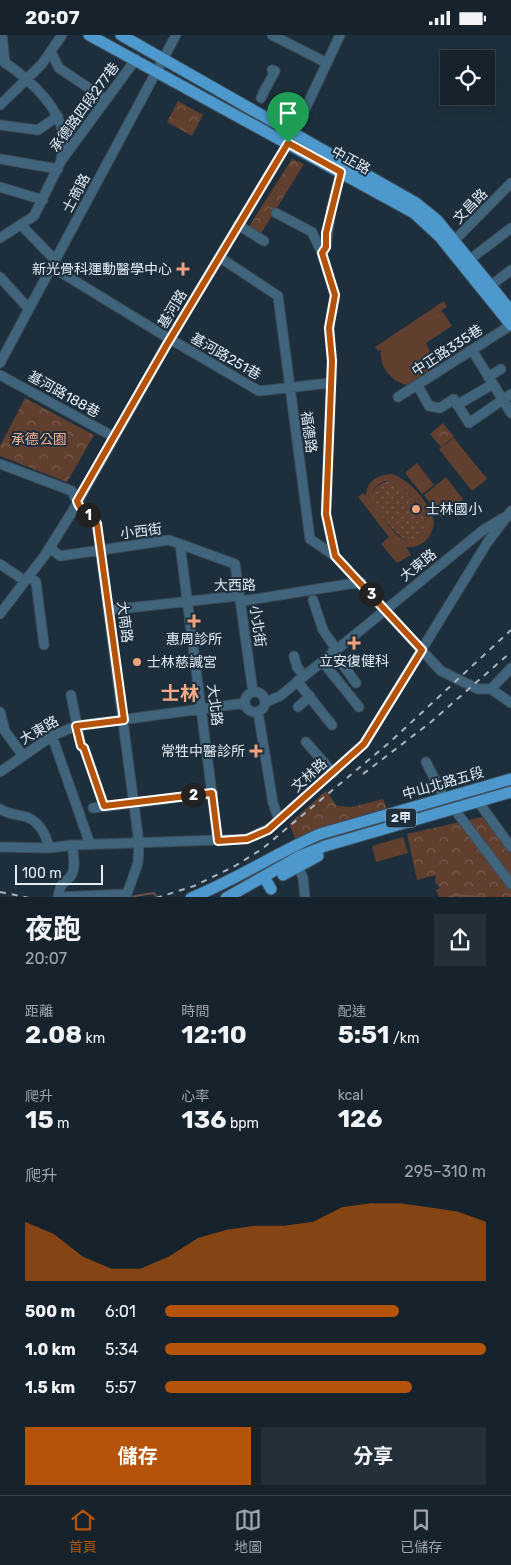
<!DOCTYPE html>
<html lang="zh-TW">
<meta charset="utf-8">
<style>
:root{--surface:#16232d;--page:#232f39;--text:#f1f3f6;--muted:#9ea4aa;--line:#354049;--accent:#b45309}
body{margin:0;font-family:Rubik,"Noto Sans TC",sans-serif;background:var(--page);color:var(--text);height:100vh;display:flex;flex-direction:column;font-size:19px;white-space:nowrap}
*{box-sizing:border-box;margin:0}
p{font-size:16px;color:var(--muted)}
.icon{flex:none;width:28px;height:28px;fill:none;stroke:currentColor;stroke-width:2;stroke-linecap:round;stroke-linejoin:round}
.map{position:relative;height:862px;overflow:hidden}
.side{display:flex;flex-direction:column;background:var(--surface);flex:1}
.side>*{flex:none}
.buttons{position:absolute;left:440px;top:15px;display:grid;gap:10px}
.buttons a{display:grid;place-items:center;width:55px;height:55px;border-radius:0px;background:var(--surface);box-shadow:0 5px 20px #0002,0 0 0 1px var(--line);font-size:25px}
.scale{position:absolute;left:15px;bottom:12px;width:88px;box-sizing:border-box;padding-left:5px;border:2px solid #e1ecf5;border-top:0;font-size:14px;line-height:18px;white-space:nowrap;color:#e1ecf5;-webkit-text-stroke:4px #1d2f3c;paint-order:stroke}
.pin{position:absolute;display:grid;place-items:center;width:42px;height:42px;color:#fff;margin:-51px -21px;border-radius:50% 50% 50% 0;rotate:-45deg;box-shadow:0 0 5px #0007}
.pin .icon{rotate:45deg}
.km{position:absolute;width:25px;height:25px;margin:-12px;border-radius:50%;background:#222;color:#fff;font-size:14px;line-height:25px;text-align:center}
.round{display:grid;place-items:center;flex:none;width:52px;height:52px;border-radius:0px;background:var(--page)}
.headline{display:flex;align-items:center;justify-content:space-between;height:85px;padding:0 25px}
h1{font-size:28px;font-weight:700;line-height:38px}
.metrics{display:grid;grid-template-columns:repeat(3,1fr);gap:8px;height:85px;padding:5px 25px}
.metrics div{display:grid;align-content:center}
.metrics b{font-size:25px;font-weight:700}
.metrics small{font-size:14px;font-weight:400}
.metrics p{font-size:14px}
.chart{height:140px;padding:10px 25px}
.chart p{display:flex;justify-content:space-between}
.chart svg{width:100%;height:90px;margin-top:5px;fill:var(--accent);opacity:.7}
.primary-button{display:flex;gap:10px;margin-top:auto;padding:10px 25px}
.primary-button a{flex:1;height:58px;border-radius:0px;background:var(--accent);color:#fff;font-size:20px;font-weight:700;line-height:58px;text-align:center}
.primary-button a+a{background:var(--page);color:var(--text)}
ul{padding:0 25px;list-style:none;font-size:16px}
li{display:grid;grid-template-columns:80px 60px 1fr;align-items:center;height:38px}
li i{height:12px;border-radius:6px;background:var(--accent)}
.status{display:flex;justify-content:space-between;align-items:center;height:35px;padding:0 25px;background:var(--surface);direction:ltr}
.status svg{height:14px;fill:currentColor}
.dock{display:flex;justify-content:space-around;align-items:center;height:70px;border-top:1px solid var(--line);background:var(--surface);font-size:14px;color:var(--muted)}
.dock a{display:grid;justify-items:center;gap:2px}
.dock .current{color:var(--accent)}
.map>svg:first-child{display:block}
.grass{fill:url(#grass-dots)}
.forest{fill:url(#forest-crowns)}
.pitch{fill:#613f2f;fill-rule:evenodd}
.lines{fill:none;stroke-linecap:round;stroke-linejoin:round}
.stream{stroke:#69524a;stroke-width:2}
.minor-casing{stroke:#3c4d5a;stroke-width:11}
.major-casing{stroke:#3c4d5a;stroke-width:13}
.minor{stroke:#41647d;stroke-width:9}
.major{stroke:#4d98cd;stroke-width:11}
.rail{stroke:#a9b6c0;stroke-width:2;stroke-dasharray:6 6;stroke-linecap:butt}
.route-casing{stroke:#fff;stroke-width:10}
.route{stroke:#b45309;stroke-width:6}
.poi-dot{fill:#f1a17c;stroke:#1d2f3c;stroke-width:2}
.labels{text-anchor:middle;stroke-width:4;stroke-linejoin:round;paint-order:stroke}
.shield{fill:#1d2f3c;stroke:#a6b3be;stroke-width:1}
.shield-label{font-size:12px;font-weight:bold;fill:#e1ecf5}
.street-label{font-size:14px;fill:#e1ecf5;stroke:#1d2f3c}
.poi-label{font-size:14px;fill:#e1ecf5;stroke:#1d2f3c;text-anchor:end}
.park-label{font-size:14px;fill:#fab08e;stroke:#1d2f3c}
.district-label{font-size:19px;font-weight:bold;fill:#f5ab88;stroke:#1d2f3c}
</style>
<div class="status"><b>20:07</b><svg viewBox="0 0 49 12"><path d="M0 12V9h3v3zM5 12V6h3v6zM10 12V3h3v9zM15 12V0h3v12zM26 1h20v11H26zM47 4h2v5h-2z"/></svg></div>
<div class="map">
<svg width="511" height="863" viewBox="0 0 511 863">
<defs>
<pattern id="grass-dots" width="8" height="8" patternUnits="userSpaceOnUse" patternTransform="scale(1.25)"><rect width="8" height="8" fill="#613f2f"/><path d="M2 2h.1M6 6h.1" fill="none" stroke="#775b4e" stroke-width="1.8" stroke-linecap="round"/></pattern>
<pattern id="forest-crowns" width="20" height="18" patternUnits="userSpaceOnUse" patternTransform="scale(1.25)"><rect width="20" height="18" fill="#613f2f"/><path d="M2 6a3 3 0 1 1 6 0M12 15a3 3 0 1 1 6 0" fill="none" stroke="#775b4e"/></pattern>
</defs>
<rect width="100%" height="100%" fill="#1d2f3c"/>
<path class="grass" d="M 392,446 C 406,451 428,478 425,494 C 413,517 397,500 387,487 C 382,482 375,475 373,468 C 368,456 380,446 392,446 Z"/>
<path class="forest" d="M 178,66 L 203,80 L 192,101 L 167,87 Z
M 292,124 L 304,129 L 260,200 L 248,193 Z
M 25,363 L 94,400 L 67,447 L 0,421 L 0,411 Z
M 443,388 L 454,402 L 441,412 L 430,399 Z
M 326,756 L 337,771 L 352,772 L 383,764 L 387,774 L 368,778 L 297,807 L 289,789 Z
M 482,782 L 511,819 L 511,862 L 439,862 L 436,855 L 440,853 L 435,847 L 436,840 L 417,845 L 407,799 Z"/>
<path class="pitch" d="M 444,266 L 447,272 L 436,279 L 442,276 L 452,291 L 426,308 C 431,318 435,328 430,339 L 407,350 C 391,346 379,332 381,315 L 378,316 L 375,312 Z
M 454,403 L 487,444 L 472,456 L 439,414 Z
M 417,428 L 434,450 L 422,459 L 405,438 Z
M 391,439 C 409,443 431,469 434,488 C 432,502 422,514 406,512 L 411,520 L 397,528 L 381,509 L 389,502 L 358,462 L 363,458 L 366,461 C 366,446 378,440 391,439 ZM 385,446 C 403,443 442,490 417,503 C 412,505 407,506 402,503 C 395,500 391,492 386,487 C 376,474 362,455 385,446 Z
M 446,442 L 463,464 L 441,482 L 424,460 Z
M 403,802 L 408,818 L 376,827 L 372,811 Z"/>
<g class="lines">
<path class="stream" d="M 129,862 L 154,858 L 157,862
M 446,863 L 456,860 L 487,863"/>
<defs>
<path id="minor" d="M 2,0 L 5,28
M 272,0 L 327,28
M 51,17 L 59,33 L 105,64
M 0,24 C 25,41 58,68 63,99 C 65,107 62,117 61,126
M 266,53 L 275,36 L 272,35
M 261,63 L 266,52
M 0,70 L 42,29 L 62,0
M 0,90 L 38,95 L 58,81
M 0,124 L 58,134
M 0,152 L 43,165
M 276,178 L 312,197 L 322,218
M 238,190 L 264,206
M 22,191 L 55,225
M 0,203 L 34,181 L 61,126 L 136,24
M 450,210 L 511,148
M 219,222 L 278,261 L 310,504 L 335,521 L 441,636 L 478,654 L 491,654 L 511,668
M 469,225 L 511,193
M 52,232 L 170,304 L 259,356 L 330,348
M 0,242 L 29,274
M 490,251 L 511,235
M 472,315 L 511,378
M 0,328 L 176,0
M 0,340 L 114,402
M 488,342 L 501,334
M 418,351 L 429,371 L 440,373 L 454,364 L 469,388 L 511,359
M 398,362 L 511,290
M 457,370 L 493,349
M 0,429 L 72,456 L 81,476 L 94,484 L 97,489 L 139,808 L 138,828 L 127,859 L 58,862 C 61,843 67,849 72,839 C 76,831 73,818 72,810
M 180,509 L 218,806
M 50,513 L 60,521 L 169,505 L 235,529 L 253,657
M 335,521 L 326,479 L 332,327 L 329,293 L 335,260 L 322,218 L 326,212 L 331,175 L 341,137
M 0,529 L 25,546
M 29,541 L 36,547 L 44,610
M 313,565 L 323,595 L 336,614
M 109,575 L 237,561 L 243,566 L 361,547
M 0,579 L 45,520 L 72,477 L 166,311 L 294,98 L 340,0
M 333,616 L 356,648
M 294,621 L 297,632 L 304,641
M 322,626 L 359,672
M 297,646 L 332,690
M 491,654 L 511,633
M245 667a10 10 0 1 1 20 0a10 10 0 1 1-20 0Z
M 71,660 L 81,711 L 84,713 L 104,771
M 266,667 L 280,661 L 482,496 L 503,483
M 298,672 L 310,661
M 0,677 L 5,696 L 23,721
M 258,677 L 273,768 L 279,785
M 52,701 L 90,809
M 306,707 L 333,738
M 426,727 L 445,764
M 0,737 L 52,701 L 76,691 L 245,668
M 482,772 L 511,812
M 93,773 L 213,758
M 0,774 C 8,779 14,779 23,781 C 38,784 46,799 49,813
M 458,779 L 511,849
M 0,812 L 49,813 L 72,810 L 247,804 L 270,793 L 364,709 L 487,508 L 511,476
M 296,826 L 303,843 L 305,863"/>
<path id="major" d="M 89,0 L 414,178 L 440,202 L 511,290
M 121,0 L 416,168 L 437,185 L 511,276
M 283,840 L 318,821
M 264,842 L 271,854
M 191,863 C 236,845 276,818 320,799 L 511,744
M 226,863 L 300,821 L 325,811 L 511,757"/>
</defs>
<use href="#minor" class="minor-casing"/>
<use href="#major" class="major-casing"/>
<use href="#minor" class="minor"/>
<use href="#major" class="major"/>
<path class="rail" d="M 363,739 L 431,687 L 511,617
M 0,857 L 30,863
M 156,863 L 194,851 L 235,831 L 262,814 L 390,707 L 511,595"/>
</g>
<g class="lines">
<defs>
<path id="route" d="M 288,108 L 341,137 L 326,198 L 326,212 L 322,218 L 335,260 L 329,293 L 332,326 L 326,479 L 335,521 L 422,615 L 364,709 L 268,795 L 247,804 L 218,806 L 212,758 L 104,771 L 84,713 L 81,711 L 76,691 L 124,685 L 97,489 C 91,478 82,480 77,466 L 166,311 Z"/>
</defs>
<use href="#route" class="route-casing"/>
<use href="#route" class="route"/>
</g>
<g class="poi-dot">
<path d="M180.5 226.5h5v5h5v5h-5v5h-5v-5h-5v-5h5z"/>
<circle cx="416" cy="474" r="5"/>
<path d="M191.5 578.5h5v5h5v5h-5v5h-5v-5h-5v-5h5z"/>
<path d="M351.5 600.5h5v5h5v5h-5v5h-5v-5h-5v-5h5z"/>
<circle cx="137" cy="627" r="5"/>
<path d="M253.5 708.5h5v5h5v5h-5v5h-5v-5h-5v-5h5z"/>
</g>
<g class="labels">
<rect class="shield" x="386" y="773.5" width="30" height="19" rx="4"/>
<g class="shield-label">
<text x="401" y="787">2甲</text>
</g>
<g class="street-label">
<text transform="translate(84 72) rotate(-54)" y="5">承德路四段277巷</text>
<text transform="translate(351 125) rotate(29)" y="5">中正路</text>
<text transform="translate(76 158) rotate(-62)" y="5">士商路</text>
<text transform="translate(470 171) rotate(-46)" y="5">文昌路</text>
<text transform="translate(172 274) rotate(-59)" y="5">基河路</text>
<text transform="translate(447 315) rotate(-33)" y="5">中正路335巷</text>
<text transform="translate(226 321) rotate(30)" y="5">基河路251巷</text>
<text transform="translate(64 359) rotate(29)" y="5">基河路188巷</text>
<text transform="translate(309 397) rotate(82)" y="5">福德路</text>
<text transform="translate(141 496) rotate(-7)" y="5">小西街</text>
<text transform="translate(418 530) rotate(-39)" y="5">大東路</text>
<text transform="translate(235 550) rotate(-1)" y="5">大西路</text>
<text transform="translate(125 587) rotate(83)" y="5">大南路</text>
<text transform="translate(258 591) rotate(82)" y="5">小北街</text>
<text transform="translate(215 670) rotate(83)" y="5">大北路</text>
<text transform="translate(39 695) rotate(-30)" y="5">大東路</text>
<text transform="translate(309 740) rotate(-42)" y="5">文林路</text>
<text transform="translate(443 748) rotate(-16)" y="5">中山北路五段</text>
</g>
<g class="poi-label">
<text x="172" y="239">新光骨科運動醫學中心</text>
<text x="426" y="479" text-anchor="start">士林國小</text>
<text x="194" y="609" text-anchor="middle">惠周診所</text>
<text x="354" y="631" text-anchor="middle">立安復健科</text>
<text x="147" y="632" text-anchor="start">士林慈諴宮</text>
<text x="245" y="721">常牲中醫診所</text>
</g>
<g class="park-label">
<text x="39" y="409">承德公園</text>
</g>
<g class="district-label">
<text x="180" y="665">士林</text>
</g>
</g>
</svg>
<div class="buttons">
<a><svg class="icon" aria-label="locate" viewBox="0 0 24 24"><circle cx="12" cy="12" r="6"/><path d="M12 2v4M12 18v4M2 12h4M18 12h4"/></svg></a>
</div>
<div class="scale">100 m</div>
<div class="pin" style="left:288px;top:108px;background:#1e9e55"><svg class="icon" aria-label="arrive" viewBox="0 0 24 24"><path d="M6 21V4h12l-3 4 3 4H6"/></svg></div>
<b class="km" style="left:88px;top:480px">1</b>
<b class="km" style="left:193px;top:760px">2</b>
<b class="km" style="left:371px;top:559px">3</b>
</div>
<section class="side">
<div class="headline"><div><h1>夜跑</h1><p>20:07</p></div><a class="round"><svg class="icon" aria-label="share" viewBox="0 0 24 24"><path d="M12 15V3M7 8l5-5 5 5M5 13v7h14v-7"/></svg></a></div>
<div class="metrics">
<div><p>距離</p><b>2.08<small> km</small></b></div>
<div><p>時間</p><b>12:10</b></div>
<div><p>配速</p><b>5:51<small> /km</small></b></div>
</div>
<div class="metrics">
<div><p>爬升</p><b>15<small> m</small></b></div>
<div><p>心率</p><b>136<small> bpm</small></b></div>
<div><p>kcal</p><b>126</b></div>
</div>
<div class="chart"><p><span>爬升</span>295–310 m</p>
<svg viewBox="0 0 160 44" preserveAspectRatio="none"><path d="M0 44V15L10 21L20 32L30 38L40 38L50 32L60 23L70 19L80 17L90 17L100 15L110 8L120 6L130 6L140 8L150 10L160 15V44z"/></svg>
</div>
<ul>
<li><b>500 m</b>6:01<i style="width:73%"></i></li>
<li><b>1.0 km</b>5:34<i style="width:100%"></i></li>
<li><b>1.5 km</b>5:57<i style="width:77%"></i></li>
</ul>
<div class="primary-button"><a>儲存</a><a>分享</a></div>
</section>
<nav class="dock">
<a class="current"><svg class="icon" aria-label="home" viewBox="0 0 24 24"><path d="M3 11l9-7 9 7M6 9v11h12V9"/></svg>首頁</a>
<a><svg class="icon" aria-label="map" viewBox="0 0 24 24"><path d="M3 6l6-2 6 2 6-2v14l-6 2-6-2-6 2zM9 4v14M15 6v14"/></svg>地圖</a>
<a><svg class="icon" aria-label="saved" viewBox="0 0 24 24"><path d="M7 4h10v16l-5-4-5 4z"/></svg>已儲存</a>
</nav>
